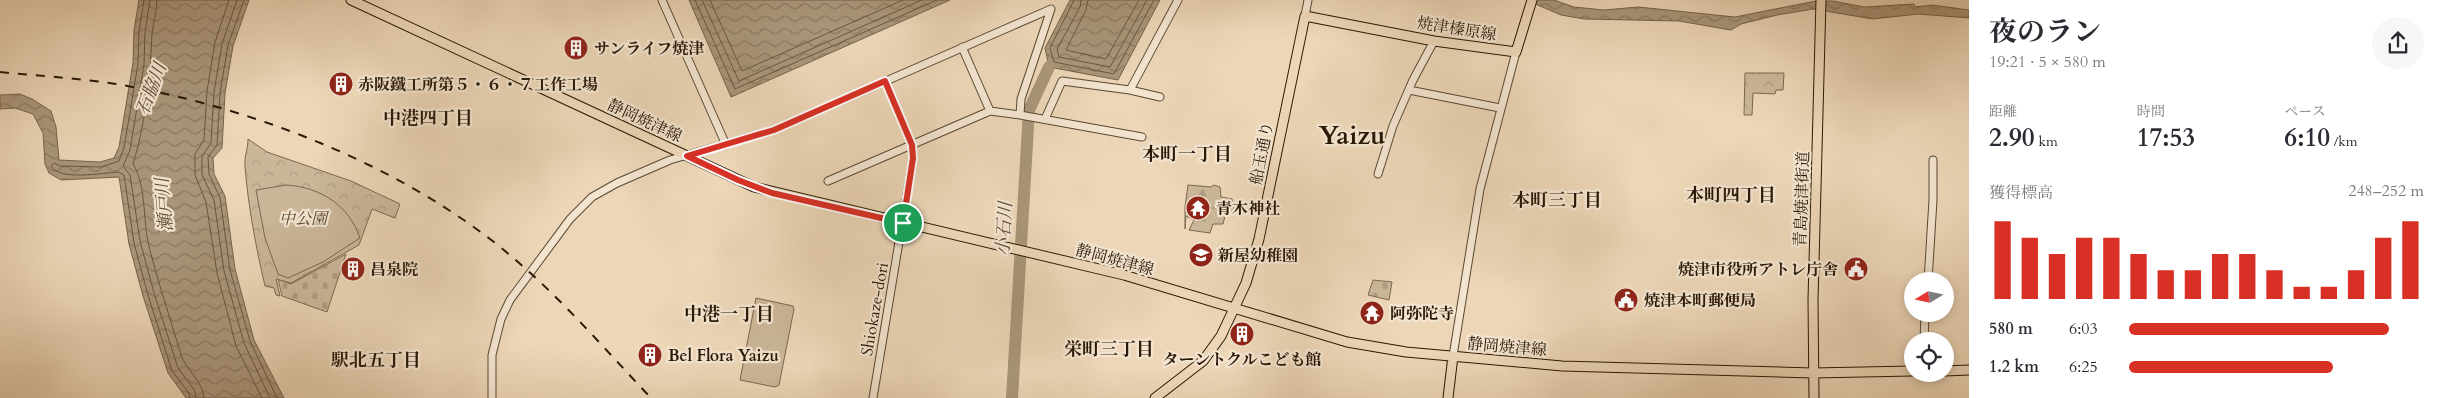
<!DOCTYPE html>
<html lang="ja">
<meta charset="utf-8">
<style>
:root{--surface:#fff;--page:#f7f7f7;--text:#2b2b33;--muted:#7c7c81;--accent:#d93025}
body{margin:0;font-family:Cardo,"Noto Serif JP",serif;background:var(--page);color:var(--text);height:100vh;display:flex;flex-direction:column;font-size:19px;white-space:nowrap}
*{box-sizing:border-box;margin:0}
p{font-size:16px;color:var(--muted)}
.icon{flex:none;width:28px;height:28px;fill:none;stroke:currentColor;stroke-width:2;stroke-linecap:round;stroke-linejoin:round}
.map{position:relative;flex:1;overflow:hidden}
.side{display:flex;flex-direction:column;background:var(--surface);width:475px}
.side>*{flex:none}
.needle{width:32px;rotate:260deg}
.fabs{position:absolute;left:1904px;top:272px;display:grid;gap:10px}
.fabs a{display:grid;place-items:center;width:50px;height:50px;border-radius:50%;background:var(--surface);box-shadow:0 2px 8px #0003;font-size:25px}
.pin{position:absolute;display:grid;place-items:center;width:42px;height:42px;color:#fff;margin:-21px;border:2px solid #fff;border-radius:50%;box-shadow:0 1px 5px #0007}
.round{display:grid;place-items:center;flex:none;width:52px;height:52px;border-radius:26px;background:var(--page)}
.summary{display:flex;align-items:center;justify-content:space-between;height:85px;padding:0 20px}
h1{font-size:28px;font-weight:700;line-height:38px}
.figures{display:grid;grid-template-columns:repeat(3,1fr);gap:8px;height:85px;padding:5px 20px}
.figures div{display:grid;align-content:center}
.figures b{font-size:25px;font-weight:700}
.figures small{font-size:14px;font-weight:400}
.figures p{font-size:14px}
.chart{height:140px;padding:10px 20px}
.chart p{display:flex;justify-content:space-between}
.chart svg{width:100%;height:90px;margin-top:5px;stroke:var(--accent);stroke-width:6}
ul{padding:0 20px;list-style:none;font-size:16px}
li{display:grid;grid-template-columns:80px 60px 1fr;align-items:center;height:38px}
li i{height:12px;border-radius:6px;background:var(--accent)}
main{display:flex;flex:1;min-height:0}
.map>svg:first-child{display:block}
.forest{fill:url(#forest-firs);stroke:#7a674f}
.cemetery{fill:url(#cemetery-stones);stroke:#7a674f}
.park{fill:url(#park-crowns);stroke:#7a674f}
.pitch{fill:#cbb699;stroke:#7a674f}
.water{fill:url(#water-waves);stroke:#75634b}
.lines{fill:none;stroke-linecap:round;stroke-linejoin:round}
.shore{stroke:#685640;stroke-width:1}
.river{stroke:#a9957a;stroke-width:12}
.minor-casing{stroke:#594832;stroke-width:9}
.major-casing{stroke:#281805;stroke-width:11}
.minor{stroke:#f3e4d0;stroke-width:7}
.major{stroke:#ecd6b7;stroke-width:9}
.rail{stroke:#281805;stroke-width:2;stroke-dasharray:9 9;stroke-linecap:butt}
.route-casing{stroke:#fff;stroke-width:10}
.route{stroke:#d93025;stroke-width:6}
.labels{text-anchor:middle;stroke-width:4.5;stroke-linejoin:round;paint-order:stroke}
.street-label{font-size:16px;fill:#281805;stroke:#f3e4d0}
.poi-label{font-size:16px;font-weight:bold;fill:#281805;stroke:#f3e4d0;text-anchor:start}
.park-label{font-size:16px;font-style:italic;fill:#594731;stroke:#f3e4d0}
.water-label{font-size:18px;font-style:italic;fill:#5c4a34;stroke:#f3e4d0}
.neighbourhood-label{font-size:18px;font-weight:bold;fill:#281805;stroke:#f3e4d0}
.town-label{font-size:26px;font-weight:bold;fill:#281805;stroke:#f3e4d0}
</style>
<main>
<div class="map">
<svg width="1969" height="398" viewBox="0 0 1969 398">
<defs>
<pattern id="forest-firs" width="22" height="20" patternUnits="userSpaceOnUse" patternTransform="scale(1.25)"><rect width="22" height="20" fill="#cbb699"/><path d="M5 1l3.5 6h-7zM16 11l3.5 6h-7z" fill="#ae9c82"/></pattern>
<pattern id="cemetery-stones" width="16" height="16" patternUnits="userSpaceOnUse" patternTransform="scale(1.25)"><rect width="16" height="16" fill="#cbb699"/><path d="M2 7V4a2 2 0 0 1 4 0v3zM10 15v-3a2 2 0 0 1 4 0v3z" fill="#ae9c82"/></pattern>
<pattern id="park-crowns" width="20" height="18" patternUnits="userSpaceOnUse" patternTransform="scale(1.25)"><rect width="20" height="18" fill="#cbb699"/><path d="M2 6a3 3 0 1 1 6 0M12 15a3 3 0 1 1 6 0" fill="none" stroke="#ae9c82"/></pattern>
<pattern id="water-waves" width="16" height="10" patternUnits="userSpaceOnUse" patternTransform="scale(1.25)"><rect width="16" height="10" fill="#a9957a"/><path d="M0 5q4-4 8 0t8 0" fill="none" stroke="#8a7962"/></pattern>
</defs>
<rect width="100%" height="100%" fill="#ecd6b7"/>
<filter id="stains"><feTurbulence type="fractalNoise" baseFrequency=".004" numOctaves="4"/><feColorMatrix values="0 0 0 0 .2 0 0 0 0 .09 0 0 0 0 .02 0 0 0 .5 -.17"/></filter>
<radialGradient id="worn" r=".72"><stop offset=".6" stop-color="#630" stop-opacity="0"/><stop offset="1" stop-color="#630" stop-opacity=".3"/></radialGradient>
<path class="forest" d="M 1188,185 L 1211,187 L 1214,185 L 1220,187 L 1221,197 L 1232,199 L 1234,208 L 1243,212 L 1226,212 L 1223,224 L 1213,224 L 1210,233 L 1189,230 L 1194,220 L 1186,216 L 1185,229 L 1185,207 Z"/>
<path class="cemetery" d="M 346,254 L 327,312 L 282,296 L 278,279 L 291,284 Z
M 1373,280 L 1392,282 L 1389,300 L 1368,295 Z"/>
<path class="park" d="M 1745,73 L 1784,73 L 1783,90 L 1776,90 L 1775,94 L 1753,93 L 1752,115 L 1744,115 Z
M 248,139 L 267,152 L 351,181 L 400,204 L 395,218 L 372,209 L 359,245 L 291,283 L 276,279 L 280,296 L 276,295 L 274,288 L 265,286 C 256,247 248,206 245,166 C 244,157 248,149 248,139 Z"/>
<path class="pitch" d="M 286,185 C 320,187 349,205 360,238 L 323,262 L 288,278 L 278,274 L 265,238 L 256,190 Z
M 756,298 L 793,306 L 794,309 L 779,385 L 775,387 L 740,380 Z"/>
<path class="water" d="M 139,0 L 249,0 L 233,46 L 225,93 L 222,148 L 213,158 L 214,174 L 225,196 L 235,269 L 254,340 L 284,398 L 186,398 L 168,373 L 143,296 L 129,244 L 119,177 L 61,180 L 49,173 L 45,164 L 43,133 L 33,114 L 15,108 L 0,109 L 0,95 L 20,94 L 32,99 L 51,111 L 56,127 L 59,160 L 100,162 L 114,158 L 119,147 L 133,63 L 134,30 Z
M 689,0 L 950,0 L 731,97 Z
M 1070,0 L 1160,0 L 1118,80 L 1049,67 L 1045,48 Z
M 1526,0 L 1554,0 L 1574,7 L 1604,10 L 1638,7 L 1735,17 L 1816,1 L 1833,1 L 1864,7 L 1914,4 L 1915,7 L 1932,5 L 1969,10 L 1969,18 L 1918,14 L 1873,19 L 1813,9 L 1777,15 L 1741,24 L 1731,30 L 1679,21 L 1584,19 L 1561,15 Z"/>
<g class="lines">
<path class="shore" d="M 144,0 L 139,31 L 138,64 L 124,148 L 119,161 L 101,167 L 60,166 L 54,163 L 51,166 C 59,181 103,173 118,172 L 124,175 L 134,243 L 148,295 L 172,371 L 189,393 L 190,398
M 150,0 L 145,32 L 144,65 L 130,150 L 123,166 L 130,175 L 140,241 L 154,293 L 178,368 L 195,391 L 196,398
M 157,0 C 157,12 153,23 152,34 C 150,77 146,123 133,164 C 146,185 143,217 148,242 C 157,280 170,317 181,355 C 186,370 203,381 204,398
M 229,0 L 215,42 L 207,91 L 204,140 L 195,154 L 195,175 L 206,202 L 217,273 L 236,346 L 262,398
M 237,0 L 222,44 L 214,92 L 211,143 L 202,156 L 202,175 L 214,200 L 224,271 L 244,343 L 270,398
M 244,0 L 228,45 L 220,93 L 217,145 L 208,157 L 209,174 L 220,198 L 230,270 L 250,341 L 277,398
M 695,0 L 735,89 L 937,0
M 702,0 L 739,81 L 922,0
M 710,0 L 742,71 L 903,0
M 1074,0 L 1050,48 L 1054,62 L 1114,74 L 1154,0
M 1081,0 L 1080,7 L 1057,49 L 1059,57 L 1110,67 L 1147,0
M 1088,0 L 1086,10 L 1066,50 L 1106,59 L 1139,0"/>
<path class="river" d="M 1012,398 L 1029,110 L 1049,67"/>
<defs>
<path id="minor" d="M 662,0 L 726,145
M 1305,16 L 1308,0
M 962,47 L 990,111
M 1130,90 L 1160,97
M 1409,90 L 1500,108
M 1020,115 L 1142,137
M 1045,119 L 1062,81 L 1130,90 L 1178,0
M 1378,174 L 1393,126 L 1413,80 L 1434,41
M 1928,281 L 1933,200 L 1933,160
M 1924,341 L 1925,314
M 1453,356 L 1480,189 L 1516,52
M 492,398 L 492,355 L 501,319 L 510,300 L 570,219 L 592,197 L 617,183 L 670,160 L 774,130 L 1051,9 L 1021,99 L 1020,115 L 990,111 L 828,181
M 873,398 L 913,158 L 912,145 L 885,81"/>
<path id="major" d="M 351,0 L 754,187 L 1124,275 L 1347,342 L 1406,352 L 1562,366 L 1813,373 L 1912,371
M 1945,371 L 1969,370
M 1155,398 L 1203,361 L 1221,336 L 1246,283 L 1259,239 L 1305,16 L 1434,41 L 1516,52 L 1532,0
M 1448,398 L 1453,356
M 1814,398 L 1813,300 L 1821,0"/>
</defs>
<use href="#minor" class="minor-casing"/>
<use href="#major" class="major-casing"/>
<use href="#minor" class="minor"/>
<use href="#major" class="major"/>
<path class="rail" d="M 0,72 C 39,76 78,78 116,84 C 246,106 385,159 490,239 C 550,285 599,343 651,398"/>
</g>
<g class="lines">
<defs>
<path id="route" d="M 885,81 L 912,145 L 913,158 L 903,223 L 772,193 L 738,180 L 687,156 L 774,130 Z"/>
</defs>
<use href="#route" class="route-casing"/>
<use href="#route" class="route"/>
</g>
<defs>
<symbol id="building-disc" viewBox="-11 -11 22 22"><circle r="9.5" fill="#8f2418" stroke="#f3e4d0"/><path d="M-4-6H4V6H1V3H-1V6H-4ZM-2.5-4.3h1.7v1.8h-1.7ZM.8-4.3h1.7v1.8H.8ZM-2.5-1h1.7V.8h-1.7ZM.8-1h1.7V.8H.8Z" fill="#fff"/></symbol>
<symbol id="temple-disc" viewBox="-11 -11 22 22"><circle r="9.5" fill="#8f2418" stroke="#f3e4d0"/><path d="M0-6L5-2H3V0L6.5 2.5H4V6H1.5V3h-3V6H-4V2.5H-6.5L-3 0V-2H-5Z" fill="#fff"/></symbol>
<symbol id="school-disc" viewBox="-11 -11 22 22"><circle r="9.5" fill="#8f2418" stroke="#f3e4d0"/><path d="M0-5L7-2L0 1L-7-2ZM-4 1L0 2.5L4 1V4Q0 6-4 4Z" fill="#fff"/></symbol>
<symbol id="civic-disc" viewBox="-11 -11 22 22"><circle r="9.5" fill="#8f2418" stroke="#f3e4d0"/><path d="M-.6-6.5H3V-4.5H.6V-3L4-1V1h2V6H-6V1h2V-1L-.6-3ZM-1.2 2.5V6h2.4V2.5Z" fill="#fff"/></symbol>
</defs>
<g fill-rule="evenodd">
<use href="#building-disc" x="562" y="34" width="28" height="28"/>
<use href="#building-disc" x="327" y="70" width="28" height="28"/>
<use href="#temple-disc" x="1184" y="194" width="28" height="28"/>
<use href="#school-disc" x="1187" y="241" width="28" height="28"/>
<use href="#building-disc" x="339" y="255" width="28" height="28"/>
<use href="#civic-disc" x="1842" y="255" width="28" height="28"/>
<use href="#civic-disc" x="1612" y="286" width="28" height="28"/>
<use href="#temple-disc" x="1358" y="299" width="28" height="28"/>
<use href="#building-disc" x="1228" y="320" width="28" height="28"/>
<use href="#building-disc" x="636" y="341" width="28" height="28"/>
</g>
<g class="labels">
<g class="street-label">
<text transform="translate(1457 28) rotate(9)" y="6">焼津榛原線</text>
<text transform="translate(645 120) rotate(25)" y="6">静岡焼津線</text>
<text transform="translate(1261 153) rotate(-79)" y="6">船玉通り</text>
<text transform="translate(1801 199) rotate(-88)" y="6">青島焼津街道</text>
<text transform="translate(1115 259) rotate(15)" y="6">静岡焼津線</text>
<text transform="translate(874 309) rotate(-80)" y="6">Shiokaze-dori</text>
<text transform="translate(1507 346) rotate(5)" y="6">静岡焼津線</text>
</g>
<g class="poi-label">
<text x="594" y="54">サンライフ焼津</text>
<text x="358" y="90">赤阪鐵工所第５・６・７工作工場</text>
<text x="1216" y="214">青木神社</text>
<text x="1218" y="261">新屋幼稚園</text>
<text x="370" y="275">昌泉院</text>
<text x="1838" y="275" text-anchor="end">焼津市役所アトレ庁舎</text>
<text x="1644" y="306">焼津本町郵便局</text>
<text x="1390" y="319">阿弥陀寺</text>
<text x="668" y="361">Bel Flora Yaizu</text>
<text x="1242" y="365" text-anchor="middle">ターントクルこども館</text>
</g>
<g class="park-label">
<text x="303" y="224">中公園</text>
</g>
<g class="water-label">
<text transform="translate(151 89) rotate(-69)" y="6">石脇川</text>
<text transform="translate(164 205) rotate(-95)" y="6">瀬戸川</text>
<text transform="translate(1004 229) rotate(-87)" y="6">小石川</text>
</g>
<g class="neighbourhood-label">
<text x="428" y="124">中港四丁目</text>
<text x="1187" y="160">本町一丁目</text>
<text x="1731" y="201">本町四丁目</text>
<text x="1557" y="206">本町三丁目</text>
<text x="729" y="320">中港一丁目</text>
<text x="1109" y="355">栄町三丁目</text>
<text x="376" y="366">駅北五丁目</text>
</g>
<g class="town-label">
<text x="1352" y="144">Yaizu</text>
</g>
</g>
<rect width="100%" height="100%" filter="url(#stains)"/>
<rect width="100%" height="100%" fill="url(#worn)"/>
</svg>
<div class="fabs">
<a><svg class="needle" viewBox="-14 -14 28 28"><path d="M0-13l5 13h-10z" fill="#e53935"/><path d="M0 13l5-13h-10z" fill="#7c7c81"/></svg></a>
<a><svg class="icon" aria-label="locate" viewBox="0 0 24 24"><circle cx="12" cy="12" r="6"/><path d="M12 2v4M12 18v4M2 12h4M18 12h4"/></svg></a>
</div>
<div class="pin" style="left:903px;top:223px;background:#1e9e55"><svg class="icon" aria-label="arrive" viewBox="0 0 24 24"><path d="M6 21V4h12l-3 4 3 4H6"/></svg></div>
</div>
<section class="side">
<div class="summary"><div><h1>夜のラン</h1><p>19:21 · 5 × 580 m</p></div><a class="round"><svg class="icon" aria-label="share" viewBox="0 0 24 24"><path d="M12 15V3M7 8l5-5 5 5M5 13v7h14v-7"/></svg></a></div>
<div class="figures">
<div><p>距離</p><b>2.90<small> km</small></b></div>
<div><p>時間</p><b>17:53</b></div>
<div><p>ペース</p><b>6:10<small> /km</small></b></div>
</div>
<div class="chart"><p><span>獲得標高</span>248–252 m</p>
<svg viewBox="0 0 160 44" preserveAspectRatio="none"><path d="M5 44V6M15 44V14M25 44V22M35 44V14M45 44V14M55 44V22M65 44V30M75 44V30M85 44V22M95 44V22M105 44V30M115 44V38M125 44V38M135 44V30M145 44V14M155 44V6"/></svg>
</div>
<ul>
<li><b>580 m</b>6:03<i style="width:88%"></i></li>
<li><b>1.2 km</b>6:25<i style="width:69%"></i></li>
</ul>
</section>
</main>
